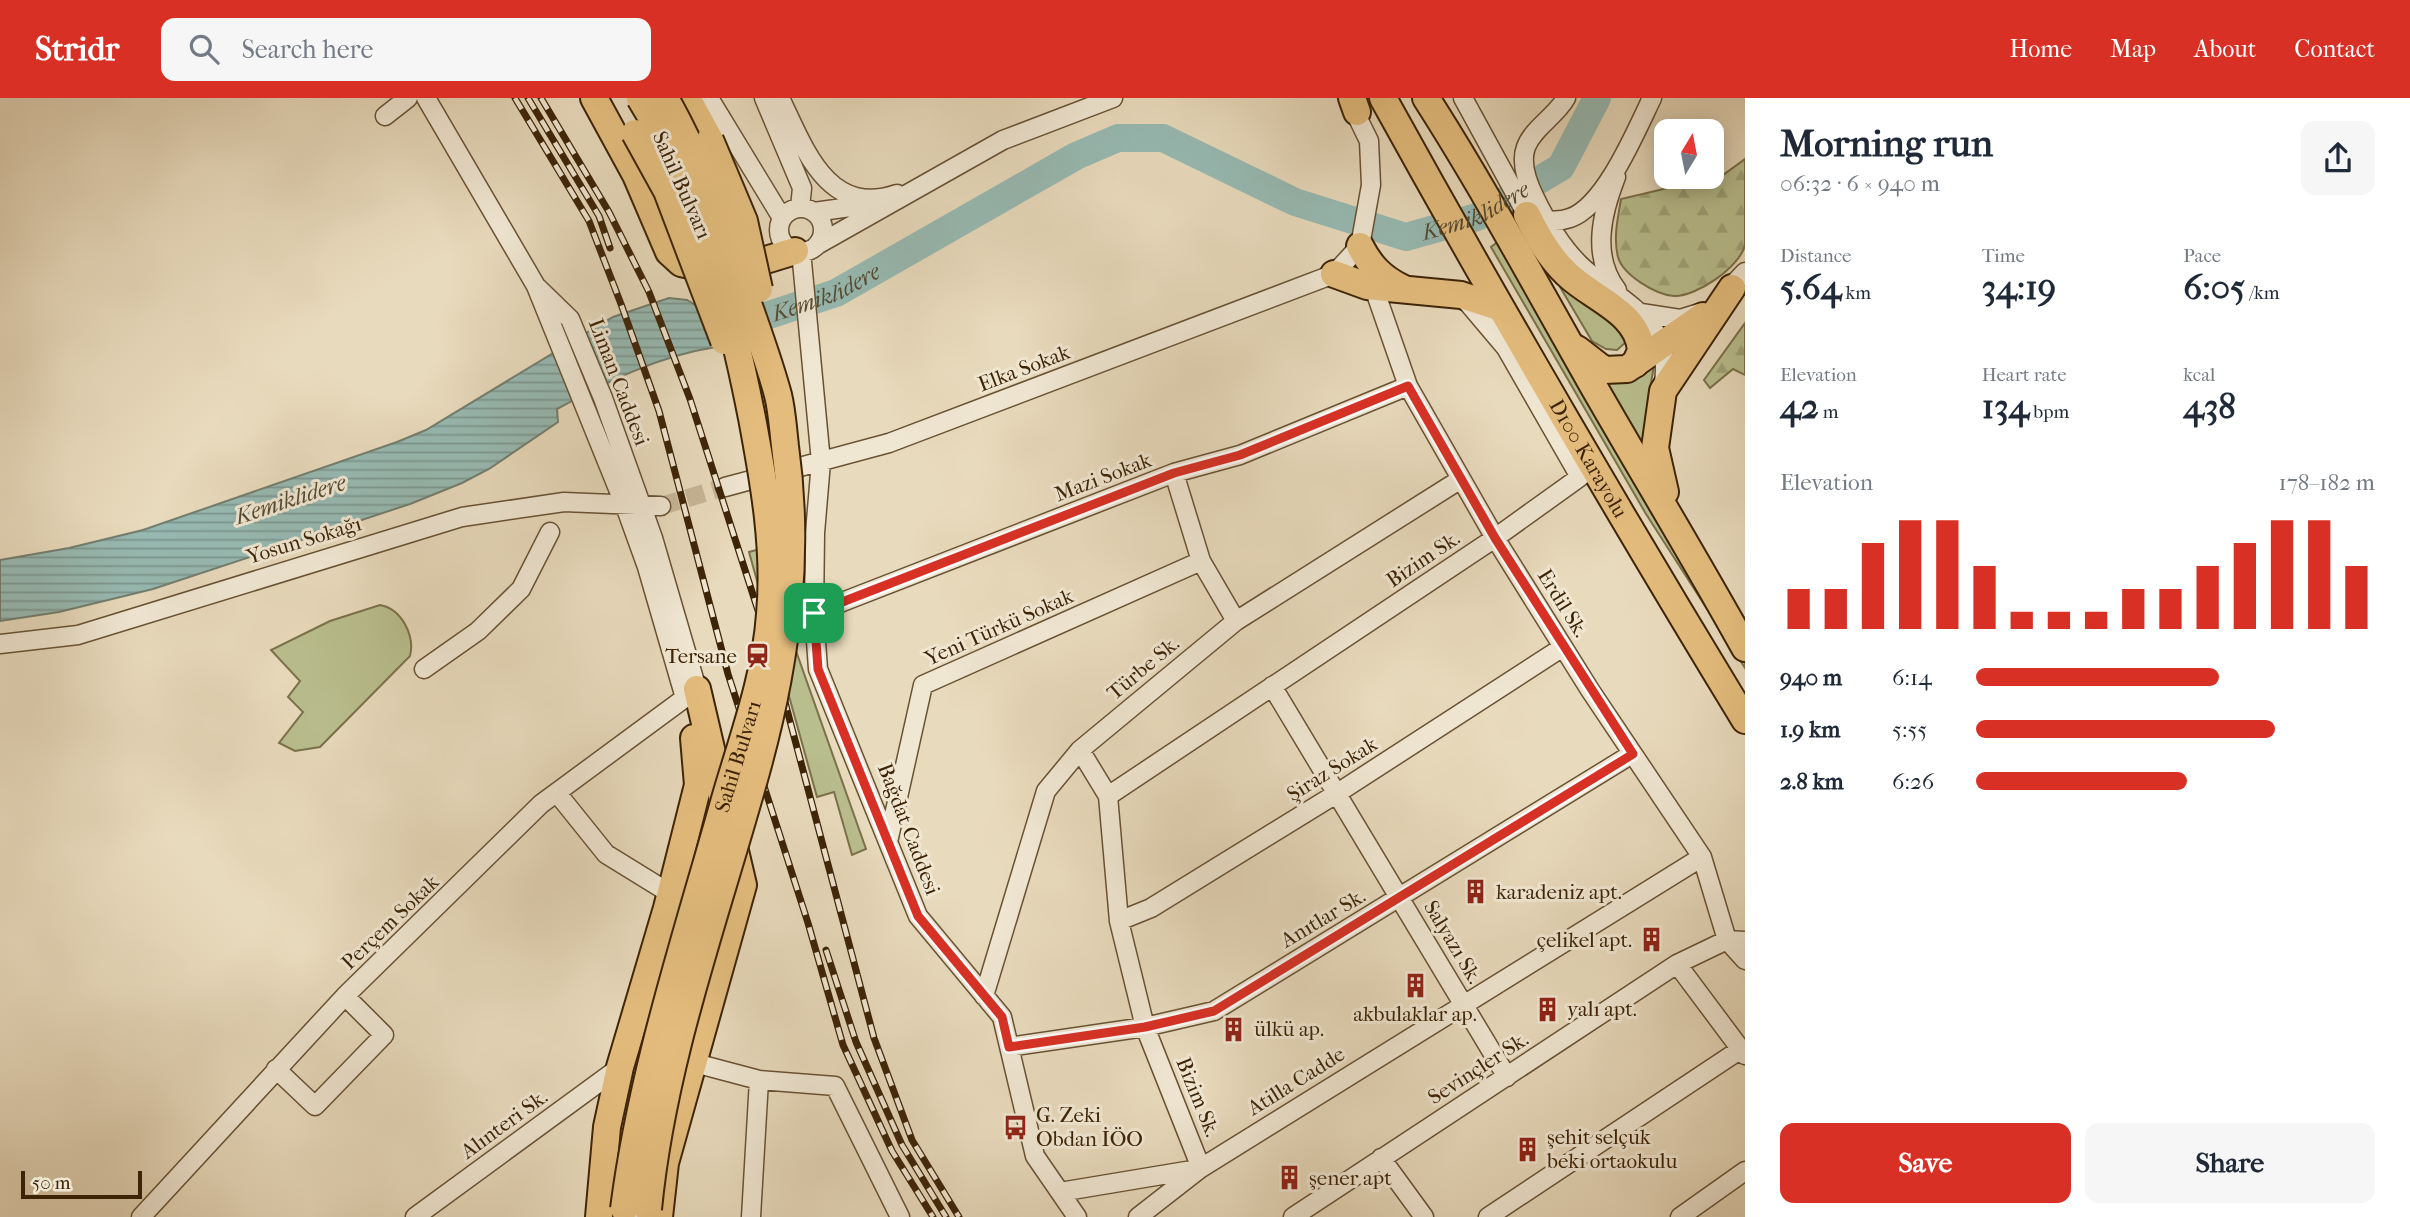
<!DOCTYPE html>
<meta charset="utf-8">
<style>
:root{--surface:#fff;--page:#f6f6f7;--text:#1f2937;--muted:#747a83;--accent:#d93025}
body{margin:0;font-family:"IM FELL French Canon",serif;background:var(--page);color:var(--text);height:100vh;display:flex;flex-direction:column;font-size:26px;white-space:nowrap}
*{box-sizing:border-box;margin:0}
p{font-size:23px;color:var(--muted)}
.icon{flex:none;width:38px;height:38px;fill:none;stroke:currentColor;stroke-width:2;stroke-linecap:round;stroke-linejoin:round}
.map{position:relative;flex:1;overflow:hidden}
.panel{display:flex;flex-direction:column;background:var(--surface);width:665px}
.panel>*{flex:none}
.needle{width:46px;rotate:10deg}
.fabs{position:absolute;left:1654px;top:21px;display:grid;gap:14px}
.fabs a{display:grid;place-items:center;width:70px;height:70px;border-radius:14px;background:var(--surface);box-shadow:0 4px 18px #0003;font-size:35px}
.scale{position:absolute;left:21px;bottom:18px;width:121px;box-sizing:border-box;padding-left:7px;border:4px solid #3d2407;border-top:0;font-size:19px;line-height:24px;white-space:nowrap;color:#3d2407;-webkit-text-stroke:5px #f0e7d3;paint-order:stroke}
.pin{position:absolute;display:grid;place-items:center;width:60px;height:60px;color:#fff;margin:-30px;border-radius:14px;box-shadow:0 4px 10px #0006}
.round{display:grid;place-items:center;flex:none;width:74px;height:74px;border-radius:14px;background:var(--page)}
.overview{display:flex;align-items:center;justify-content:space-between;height:119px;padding:0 35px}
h1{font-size:38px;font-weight:800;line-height:52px}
.stats{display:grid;grid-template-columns:repeat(3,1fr);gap:10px;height:119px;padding:7px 35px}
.stats div{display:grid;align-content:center}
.stats b{font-size:35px;font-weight:800}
.stats small{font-size:19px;font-weight:400}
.stats p{font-size:19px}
.chart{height:196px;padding:14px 35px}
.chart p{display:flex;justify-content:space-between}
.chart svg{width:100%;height:126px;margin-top:7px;stroke:var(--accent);stroke-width:6}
.primary-button{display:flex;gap:14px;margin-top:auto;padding:14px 35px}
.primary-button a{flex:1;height:80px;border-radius:14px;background:var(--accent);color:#fff;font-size:28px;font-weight:800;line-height:80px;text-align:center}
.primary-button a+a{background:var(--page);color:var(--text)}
ul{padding:0 35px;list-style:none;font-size:23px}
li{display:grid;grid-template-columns:112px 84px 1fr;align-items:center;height:52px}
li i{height:18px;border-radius:9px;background:var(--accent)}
header{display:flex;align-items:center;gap:42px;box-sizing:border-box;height:98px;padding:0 35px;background:var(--accent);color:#fff}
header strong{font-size:33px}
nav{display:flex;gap:38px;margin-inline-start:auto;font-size:24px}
.search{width:490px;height:63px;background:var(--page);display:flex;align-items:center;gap:18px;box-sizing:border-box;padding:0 24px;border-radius:14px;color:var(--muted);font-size:26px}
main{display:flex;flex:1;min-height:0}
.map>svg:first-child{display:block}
.grass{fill:#b9be8e;stroke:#7b714a;stroke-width:2}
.forest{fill:url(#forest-firs);stroke:#7b714a;stroke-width:2}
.water{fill:url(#water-rules);stroke:#737e6e;stroke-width:2}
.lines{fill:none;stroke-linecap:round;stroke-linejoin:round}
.river{stroke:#97bab3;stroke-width:28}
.minor-tunnel{stroke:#c6b698;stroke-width:18;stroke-dasharray:18 9;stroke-linecap:butt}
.minor-casing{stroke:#685234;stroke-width:21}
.highway-casing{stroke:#3d2407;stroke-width:30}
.minor{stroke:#f0e7d3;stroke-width:18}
.highway{stroke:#e4bd7e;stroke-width:26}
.rail-casing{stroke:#3d2407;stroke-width:7}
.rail{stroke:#f0e7d3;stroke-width:4.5;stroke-dasharray:13;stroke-linecap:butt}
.highway-bridge-casing{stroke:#3d2407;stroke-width:30;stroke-linecap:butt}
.highway-bridge{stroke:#e4bd7e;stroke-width:26}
.route-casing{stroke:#fff;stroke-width:14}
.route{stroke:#d93025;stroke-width:9}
.labels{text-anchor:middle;stroke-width:6;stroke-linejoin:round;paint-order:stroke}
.street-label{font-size:21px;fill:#3d2407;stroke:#f0e7d3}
.poi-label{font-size:21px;fill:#3d2407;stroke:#f0e7d3;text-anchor:start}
.water-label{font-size:23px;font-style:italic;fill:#544a32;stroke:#f0e7d3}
</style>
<header>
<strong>Stridr</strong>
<div class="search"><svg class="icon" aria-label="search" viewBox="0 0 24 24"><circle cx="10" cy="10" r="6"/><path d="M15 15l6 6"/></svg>Search here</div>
<nav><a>Home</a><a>Map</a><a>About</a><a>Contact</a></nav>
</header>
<main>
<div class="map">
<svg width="1745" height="1119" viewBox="0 0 1745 1119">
<defs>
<pattern id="forest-firs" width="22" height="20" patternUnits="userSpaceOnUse" patternTransform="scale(1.75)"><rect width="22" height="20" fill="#b9be8e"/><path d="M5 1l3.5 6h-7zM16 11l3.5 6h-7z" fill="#a0a379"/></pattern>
<pattern id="water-rules" width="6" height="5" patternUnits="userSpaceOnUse" patternTransform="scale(1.75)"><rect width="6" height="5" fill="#97bab3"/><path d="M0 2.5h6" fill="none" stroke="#7c9790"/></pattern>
</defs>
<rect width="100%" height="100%" fill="#e8dabc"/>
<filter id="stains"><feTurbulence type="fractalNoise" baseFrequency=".00286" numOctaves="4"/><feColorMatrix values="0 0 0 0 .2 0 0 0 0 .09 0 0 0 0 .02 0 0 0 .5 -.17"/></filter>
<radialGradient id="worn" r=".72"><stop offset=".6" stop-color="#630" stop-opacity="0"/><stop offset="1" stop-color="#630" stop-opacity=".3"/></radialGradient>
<path class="grass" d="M 1500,142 L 1745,551 L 1745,570 L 1646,416 L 1491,149 Z
M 1534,145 L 1615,210 L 1626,244 L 1617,252 L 1606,251 L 1592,243 Z
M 1657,250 L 1647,308 L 1648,366 L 1587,263 L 1599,269 Z
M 760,451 L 866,751 L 852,757 L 834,694 L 817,699 L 749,454 Z
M 380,507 C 402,511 415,538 410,558 L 320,649 L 295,653 L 279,645 L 303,614 L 288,599 L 300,583 L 271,552 L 330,523 Z"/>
<path class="forest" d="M 1745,61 C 1745,86 1745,124 1745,147 C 1740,169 1696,199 1674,198 C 1656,197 1623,177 1618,159 C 1613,139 1618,120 1621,101 L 1723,77 Z
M 1745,225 L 1745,277 L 1733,271 L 1710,290 L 1704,282 Z"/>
<path class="water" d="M 669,200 L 687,202 L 707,214 L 716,249 C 658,258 609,283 557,311 L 558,324 L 489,371 L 462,385 L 410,406 L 153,491 L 59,514 L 0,523 L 0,462 L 69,450 L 143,432 L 397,344 L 426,332 L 613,219 Z"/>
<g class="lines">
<path class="river" id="s1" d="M 729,226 L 763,219 L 836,195 L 1076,58 L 1118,40 L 1163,40 L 1295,104 L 1406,139 L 1477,119 L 1561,69 L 1597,0"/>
<path class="minor-tunnel" d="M 661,408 L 725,389"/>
<defs>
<path id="minor" d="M 426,0 L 536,188 L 625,408 L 647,469 L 685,600
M 709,0 L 782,120
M 764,0 L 802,90 L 800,110
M 780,0 C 804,49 827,120 897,96
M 1463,0 L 1527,117 C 1541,122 1556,125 1570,120 C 1605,108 1636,33 1652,0
M 1566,0 C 1556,18 1533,30 1526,49 C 1520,65 1528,86 1535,100 C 1547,125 1560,147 1579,166 C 1618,204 1677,221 1663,290
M 385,18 L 408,0
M 1616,79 C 1602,115 1591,158 1617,192
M779 132a22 22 0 1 1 44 0a22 22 0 1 1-44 0Z
M 814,114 L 872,106
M 817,147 L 1003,42 L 1113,0
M 801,153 L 821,364 L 815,435 L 814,515 L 818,571 L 918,818 L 1002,919 L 1035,1058 L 1077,1119
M 1367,188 L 1376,196 L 1408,288 L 1495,440 L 1590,592 L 1702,759 L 1727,842 L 1745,862
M 1724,196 L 1745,174
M 1641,215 L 1680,221 L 1699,215
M 1174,375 L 1201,463 L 1236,523
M 725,389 L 889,345 L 1334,176 L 1360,148 L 1371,87 L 1369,43 L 1351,6
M 814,515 L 1174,375 L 1240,357 L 1408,288
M 0,546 L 78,537 L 462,419 L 564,404 L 661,408
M 424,571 L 478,533 L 521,491 L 550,434
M 1272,588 L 1507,979
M 1080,652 L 1108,698
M 557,695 L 606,756 L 679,801
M 888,744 L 923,587 L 1201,463
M 1119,823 L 1151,810 L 1336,696 L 1563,549
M 1677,866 L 1745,957
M 984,898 L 1046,693 L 1080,652 L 1236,523 L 1461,381
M 1009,949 L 1145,929 L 1214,913 L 1632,656
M 691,964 L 759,982 L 835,988 L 900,1119
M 276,971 L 315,1008 L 384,937 L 345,898
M 1381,1060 L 1424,1119
M 1201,1070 L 1145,929 L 1119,823 L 1108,698 L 1495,440 L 1580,379 L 1506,250 L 1462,198
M 1060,1094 L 1198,1071
M 141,1119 L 345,898 L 541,706 L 697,591 L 653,440 L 603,300 L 570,221 L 536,188
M 415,1119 L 620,969
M 751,1119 L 759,982
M 1138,1119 L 1201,1070 L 1702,759
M 1293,1119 L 1677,866 L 1727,842 L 1745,843
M 1488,1119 L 1741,951
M 1680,1119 L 1745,1073"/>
<g id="highway">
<path d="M 594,0 L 636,77 L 669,154 L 681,165 L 708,171 L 746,168 L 795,153"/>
<path d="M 687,0 L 710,42"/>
<path d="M 1352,0 L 1357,14"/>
<path id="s2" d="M 1383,0 C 1499,210 1620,417 1745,622"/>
<path d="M 1426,0 C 1485,92 1537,189 1591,284 C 1642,373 1695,460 1745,550"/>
<path d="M 1527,117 C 1538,139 1549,159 1567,176 C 1591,200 1639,214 1641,253 L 1635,266"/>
<path d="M 1360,148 C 1370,168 1382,180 1402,190"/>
<path d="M 1334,176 L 1367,188 L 1461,197 L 1498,209"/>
<path d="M 1577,251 L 1604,272 L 1627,271 L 1703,218"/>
<path d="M 1665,394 L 1655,350 L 1663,293 L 1732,190"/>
<path d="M 599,1119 L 607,1029 L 620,969 L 667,810 L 698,687 L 694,640"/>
<path d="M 659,1119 L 665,1065 L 743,787 L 697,591"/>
</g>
</defs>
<use href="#minor" class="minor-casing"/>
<use href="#highway" class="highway-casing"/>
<use href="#minor" class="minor"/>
<use href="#highway" class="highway"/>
<defs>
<path id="rail" d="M 515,0 L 589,123 L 621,206 L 659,313 L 728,576 L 808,825 L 843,947 L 892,1053 L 933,1119
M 528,0 L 599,118 L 610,150
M 541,0 L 609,114 L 649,194 L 690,301 L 773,559 L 874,940 L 912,1042 L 959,1119
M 826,852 L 856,944 L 902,1047 L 946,1119"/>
</defs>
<use href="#rail" class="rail-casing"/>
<use href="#rail" class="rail"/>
<defs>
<g id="highway-bridge">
<path d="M 635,35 L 667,93 L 724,243"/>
<path d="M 710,42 L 744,123 L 759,191"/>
<path id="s3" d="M 624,1111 C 642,971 687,837 725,701 C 742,642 766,578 770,516 C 776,451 764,384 752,320 C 730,208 701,99 640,0"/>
<path d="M 648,1111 C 663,957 719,811 759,663 C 787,559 800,455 785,348 C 783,331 782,313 778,297 C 767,256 751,216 738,176 C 719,115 697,56 665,0"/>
</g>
</defs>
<use href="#highway-bridge" class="highway-bridge-casing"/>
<use href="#highway-bridge" class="highway-bridge"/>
</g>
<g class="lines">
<defs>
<path id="route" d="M 1408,288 L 1495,440 L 1633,656 L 1214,913 L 1145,929 L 1009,949 L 1002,919 L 918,818 L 818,571 L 814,515 L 1174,375 L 1240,357 Z"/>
</defs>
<use href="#route" class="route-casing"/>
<use href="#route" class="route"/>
</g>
<defs>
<symbol id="station-bare" viewBox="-9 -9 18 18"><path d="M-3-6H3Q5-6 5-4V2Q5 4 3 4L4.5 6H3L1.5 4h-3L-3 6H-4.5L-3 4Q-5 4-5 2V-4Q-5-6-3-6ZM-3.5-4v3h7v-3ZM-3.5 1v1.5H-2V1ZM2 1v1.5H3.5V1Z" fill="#8f2418" stroke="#f0e7d3" stroke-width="2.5" paint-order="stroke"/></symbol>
<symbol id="building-bare" viewBox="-9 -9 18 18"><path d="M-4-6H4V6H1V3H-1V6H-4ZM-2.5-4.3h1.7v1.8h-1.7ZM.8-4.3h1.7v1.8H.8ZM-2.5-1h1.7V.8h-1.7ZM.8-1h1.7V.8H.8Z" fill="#8f2418" stroke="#f0e7d3" stroke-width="2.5" paint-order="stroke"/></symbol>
<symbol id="bus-bare" viewBox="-9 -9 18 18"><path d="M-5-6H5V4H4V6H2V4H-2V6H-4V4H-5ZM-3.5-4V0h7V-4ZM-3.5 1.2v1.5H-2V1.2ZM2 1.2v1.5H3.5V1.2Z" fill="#8f2418" stroke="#f0e7d3" stroke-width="2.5" paint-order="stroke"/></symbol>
</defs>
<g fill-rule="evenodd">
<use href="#station-bare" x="740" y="540" width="35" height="35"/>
<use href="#building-bare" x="1458" y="776" width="35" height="35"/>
<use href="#building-bare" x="1634" y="824" width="35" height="35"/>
<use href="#building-bare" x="1398" y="870" width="35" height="35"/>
<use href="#building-bare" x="1530" y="894" width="35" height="35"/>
<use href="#building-bare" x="1216" y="914" width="35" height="35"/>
<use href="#bus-bare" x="998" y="1012" width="35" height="35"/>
<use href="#building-bare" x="1510" y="1034" width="35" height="35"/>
<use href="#building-bare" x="1272" y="1062" width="35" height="35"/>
</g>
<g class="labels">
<g class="street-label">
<text transform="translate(682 87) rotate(66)" y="7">Sahil Bulvarı</text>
<text transform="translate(1024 270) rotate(-21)" y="7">Elka Sokak</text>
<text transform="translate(619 284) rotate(69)" y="7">Liman Caddesi</text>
<text dy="7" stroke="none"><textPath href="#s2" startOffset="415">D100 Karayolu</textPath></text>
<text transform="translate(1103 379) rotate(-21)" y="7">Mazi Sokak</text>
<text transform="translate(304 442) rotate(-17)" y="7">Yosun Sokağı</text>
<text transform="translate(1423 461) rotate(-34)" y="7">Bizim Sk.</text>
<text transform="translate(1563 505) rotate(58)" y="7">Erdil Sk.</text>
<text transform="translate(999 529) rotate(-24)" y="7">Yeni Türkü Sokak</text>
<text transform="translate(1143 570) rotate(-40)" y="7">Türbe Sk.</text>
<text dy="7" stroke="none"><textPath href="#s3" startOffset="467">Sahil Bulvarı</textPath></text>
<text transform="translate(1332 671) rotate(-32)" y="7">Şiraz Sokak</text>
<text transform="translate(909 731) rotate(69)" y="7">Bağdat Caddesi</text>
<text transform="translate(1323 820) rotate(-31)" y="7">Anıtlar Sk.</text>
<text transform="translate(390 824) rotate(-44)" y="7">Perçem Sokak</text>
<text transform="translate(1453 844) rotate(59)" y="7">Salyazı Sk.</text>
<text transform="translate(1478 970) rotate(-33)" y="7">Sevinçler Sk.</text>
<text transform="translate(1296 983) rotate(-32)" y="7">Atilla Cadde</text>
<text transform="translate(1198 999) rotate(68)" y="7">Bizim Sk.</text>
<text transform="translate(504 1026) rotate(-36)" y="7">Alınteri Sk.</text>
</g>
<g class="poi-label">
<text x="737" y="565" text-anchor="end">Tersane</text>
<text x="1496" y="801">karadeniz apt.</text>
<text x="1632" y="849" text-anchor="end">çelikel apt.</text>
<text x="1567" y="918">yalı apt.</text>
<text x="1415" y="923" text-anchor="middle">akbulaklar ap.</text>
<text x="1254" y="938">ülkü ap.</text>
<text x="1036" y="1024">G. Zeki<tspan x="1036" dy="24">Obdan İÖO</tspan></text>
<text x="1547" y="1046">şehit selçuk<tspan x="1547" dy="24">beki ortaokulu</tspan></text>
<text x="1309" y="1087">şener apt</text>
</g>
<g class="water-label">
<text dy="8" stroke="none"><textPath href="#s1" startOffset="816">Kemiklidere</textPath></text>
<text dy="8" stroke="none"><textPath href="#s1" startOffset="102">Kemiklidere</textPath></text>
<text transform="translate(290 401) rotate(-18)" y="8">Kemiklidere</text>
</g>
</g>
<rect width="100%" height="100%" filter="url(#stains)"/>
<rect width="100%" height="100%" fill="url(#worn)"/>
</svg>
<div class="fabs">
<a><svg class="needle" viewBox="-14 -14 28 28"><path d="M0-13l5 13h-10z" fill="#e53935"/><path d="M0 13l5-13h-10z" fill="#747a83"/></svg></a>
</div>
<div class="scale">50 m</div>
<div class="pin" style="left:814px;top:515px;background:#1e9e55"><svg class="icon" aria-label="arrive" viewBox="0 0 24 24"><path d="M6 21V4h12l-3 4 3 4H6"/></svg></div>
</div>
<section class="panel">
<div class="overview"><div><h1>Morning run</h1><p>06:32 · 6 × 940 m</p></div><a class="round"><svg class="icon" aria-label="share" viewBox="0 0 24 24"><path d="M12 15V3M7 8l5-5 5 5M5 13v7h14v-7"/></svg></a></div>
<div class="stats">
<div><p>Distance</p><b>5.64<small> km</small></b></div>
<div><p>Time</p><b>34:19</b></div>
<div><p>Pace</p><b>6:05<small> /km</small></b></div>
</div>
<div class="stats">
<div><p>Elevation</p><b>42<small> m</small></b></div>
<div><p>Heart rate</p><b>134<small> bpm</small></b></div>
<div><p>kcal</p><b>438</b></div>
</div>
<div class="chart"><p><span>Elevation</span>178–182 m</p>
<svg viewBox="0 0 160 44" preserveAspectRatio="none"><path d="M5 44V30M15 44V30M25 44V14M35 44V6M45 44V6M55 44V22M65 44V38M75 44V38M85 44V38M95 44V30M105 44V30M115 44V22M125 44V14M135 44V6M145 44V6M155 44V22"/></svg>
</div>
<ul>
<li><b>940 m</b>6:14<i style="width:61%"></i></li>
<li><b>1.9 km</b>5:55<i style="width:75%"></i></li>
<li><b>2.8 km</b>6:26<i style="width:53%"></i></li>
</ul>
<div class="primary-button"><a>Save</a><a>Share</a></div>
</section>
</main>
